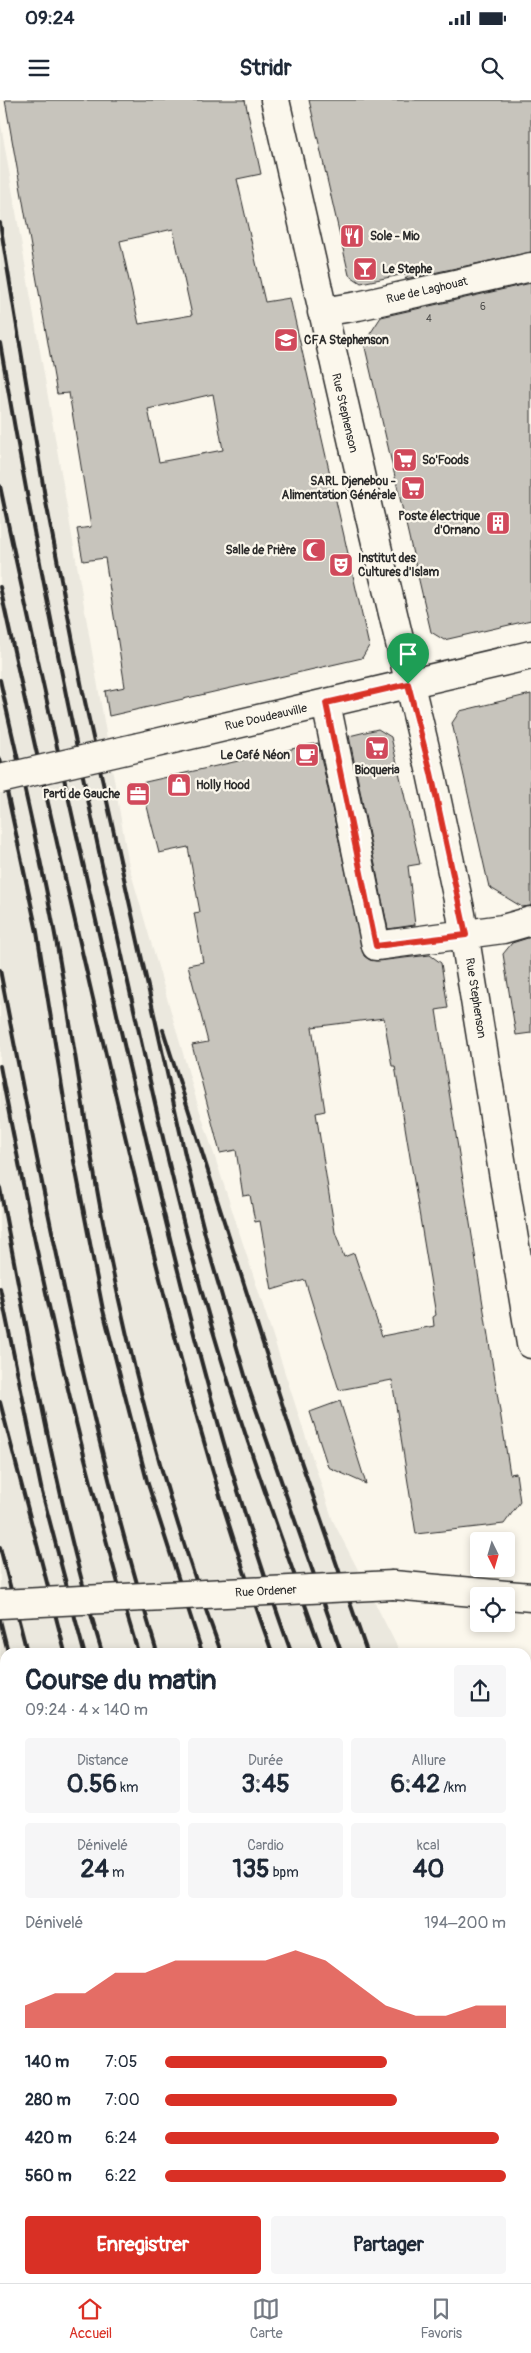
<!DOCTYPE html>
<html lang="fr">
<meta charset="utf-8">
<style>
:root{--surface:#fff;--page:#f6f6f7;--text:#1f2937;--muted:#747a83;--line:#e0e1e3;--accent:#d93025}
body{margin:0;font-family:Pangolin,sans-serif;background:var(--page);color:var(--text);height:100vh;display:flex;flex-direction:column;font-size:19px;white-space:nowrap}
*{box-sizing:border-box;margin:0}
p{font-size:16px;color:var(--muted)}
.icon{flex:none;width:28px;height:28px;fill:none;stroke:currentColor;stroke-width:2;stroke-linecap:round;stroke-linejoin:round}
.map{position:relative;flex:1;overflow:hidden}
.sheet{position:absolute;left:0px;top:1548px;width:531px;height:636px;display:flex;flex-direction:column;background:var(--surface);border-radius:15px 15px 0 0;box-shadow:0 2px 8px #0003}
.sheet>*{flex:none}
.needle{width:32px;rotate:175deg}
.controls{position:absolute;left:470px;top:1432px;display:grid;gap:10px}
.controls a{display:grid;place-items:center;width:45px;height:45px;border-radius:5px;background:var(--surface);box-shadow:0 2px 8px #0003;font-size:25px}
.pin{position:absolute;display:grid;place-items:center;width:42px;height:42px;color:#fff;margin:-51px -21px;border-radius:50% 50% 50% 0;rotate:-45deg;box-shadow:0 0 5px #0007}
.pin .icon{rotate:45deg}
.round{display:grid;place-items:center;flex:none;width:52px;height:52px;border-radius:5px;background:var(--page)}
.head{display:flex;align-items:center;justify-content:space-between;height:85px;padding:0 25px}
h1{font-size:28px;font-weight:700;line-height:38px}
.metrics{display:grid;grid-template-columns:repeat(3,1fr);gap:8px;height:85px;padding:5px 25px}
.metrics div{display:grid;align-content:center;border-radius:5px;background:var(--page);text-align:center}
.metrics b{font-size:25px;font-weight:700}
.metrics small{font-size:14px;font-weight:400}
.metrics p{font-size:14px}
.chart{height:140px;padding:10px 25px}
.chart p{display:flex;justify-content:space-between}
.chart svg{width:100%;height:90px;margin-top:5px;fill:var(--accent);opacity:.7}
.cta{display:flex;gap:10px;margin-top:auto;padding:10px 25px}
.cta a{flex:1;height:58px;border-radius:5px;background:var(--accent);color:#fff;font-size:20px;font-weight:700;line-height:58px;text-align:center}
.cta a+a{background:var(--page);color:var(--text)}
ul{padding:0 25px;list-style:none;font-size:16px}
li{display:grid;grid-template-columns:80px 60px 1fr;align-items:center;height:38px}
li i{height:12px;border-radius:6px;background:var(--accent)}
.status{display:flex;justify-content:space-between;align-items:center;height:35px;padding:0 25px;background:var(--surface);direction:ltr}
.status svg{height:14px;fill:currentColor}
header{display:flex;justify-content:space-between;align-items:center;height:65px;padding:0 25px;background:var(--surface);font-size:22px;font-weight:700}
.tab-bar{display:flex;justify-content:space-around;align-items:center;height:70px;border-top:1px solid var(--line);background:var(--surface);font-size:14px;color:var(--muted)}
.tab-bar a{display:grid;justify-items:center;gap:2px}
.tab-bar .selected{color:var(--accent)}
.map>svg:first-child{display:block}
.built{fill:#ebe8de}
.building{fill:#c7c4bc;stroke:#2b2b2b;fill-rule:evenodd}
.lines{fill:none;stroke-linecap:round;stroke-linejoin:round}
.minor-casing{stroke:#2b2b2b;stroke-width:31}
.major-casing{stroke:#2b2b2b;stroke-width:31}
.minor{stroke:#fbf7ec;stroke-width:28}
.major{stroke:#fbf7ec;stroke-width:28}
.rail{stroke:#2b2b2b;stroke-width:4}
.minor-bridge-casing{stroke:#2b2b2b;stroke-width:31;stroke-linecap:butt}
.major-bridge-casing{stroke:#2b2b2b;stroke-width:31;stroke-linecap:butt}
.minor-bridge{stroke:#fbf7ec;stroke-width:28}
.major-bridge{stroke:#fbf7ec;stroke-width:28}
.route-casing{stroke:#fff;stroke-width:10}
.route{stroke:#d93025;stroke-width:6}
.labels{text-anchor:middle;stroke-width:4.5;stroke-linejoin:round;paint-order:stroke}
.number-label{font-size:10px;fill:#52514f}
.poi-label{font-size:12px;font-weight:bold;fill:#2b2b2b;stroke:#fbf7ec;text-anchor:start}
.street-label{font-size:12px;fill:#2b2b2b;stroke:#fbf7ec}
</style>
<div class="status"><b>09:24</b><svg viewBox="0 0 49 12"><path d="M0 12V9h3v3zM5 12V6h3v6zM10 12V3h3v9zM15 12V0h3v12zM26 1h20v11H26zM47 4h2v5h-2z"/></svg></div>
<header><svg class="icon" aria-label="menu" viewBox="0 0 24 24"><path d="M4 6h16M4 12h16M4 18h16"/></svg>Stridr<svg class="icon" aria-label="search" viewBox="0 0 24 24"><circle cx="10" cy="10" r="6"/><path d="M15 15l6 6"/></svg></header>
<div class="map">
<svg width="531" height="2183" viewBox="0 0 531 2183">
<rect width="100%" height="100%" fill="#fbf7ec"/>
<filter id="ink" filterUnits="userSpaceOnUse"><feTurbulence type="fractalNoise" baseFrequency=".02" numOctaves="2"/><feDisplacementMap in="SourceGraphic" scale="10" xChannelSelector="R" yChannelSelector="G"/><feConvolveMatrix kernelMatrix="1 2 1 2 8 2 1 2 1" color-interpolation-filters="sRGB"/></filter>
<g filter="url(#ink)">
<path class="built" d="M 0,19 L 129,766 L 197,1002 L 333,1421 L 400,1552 L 5,1552 L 5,2179 L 526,2179 L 526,1637 L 531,1637 L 531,2183 L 0,2183 Z"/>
<path class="building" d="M 5,0 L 245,0 L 261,74 L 237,79 L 265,202 L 290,198 L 369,546 L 362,558 L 109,616 L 105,591 L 125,587 L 105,458 L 83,461 L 77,429 L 91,427 L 69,293 L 57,294 ZM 173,129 L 192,215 L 139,224 L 120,141 ZM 213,294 L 223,350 L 159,362 L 148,309 Z
M 309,0 L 531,0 L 531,152 L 405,179 L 410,173 L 361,183 L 349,175 Z
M 531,183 L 531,520 L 444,540 L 431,532 L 364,243 L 381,217 Z
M 531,594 L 531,806 L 522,807 L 489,787 L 452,623 L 460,611 Z
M 378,629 L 391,637 L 420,764 L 408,766 L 415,825 L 388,829 L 349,636 Z
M 318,643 L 364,856 L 370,860 L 378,861 L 430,855 L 441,863 L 448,908 L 436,910 L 510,1374 L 516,1373 L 520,1402 L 504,1424 L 416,1434 L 392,1280 L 339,1290 L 305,1180 L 272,1190 L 260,1121 L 255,1122 L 250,1095 L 243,1096 L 236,1050 L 220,1053 L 192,945 L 208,942 L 188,865 L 203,862 L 194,813 L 200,812 L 188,747 L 159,753 L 141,683 ZM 384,918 L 392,966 L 395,966 L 436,1215 L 433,1217 L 434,1226 L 382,1236 L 354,1153 L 344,1157 L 335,1132 L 316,1013 L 325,1011 L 312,927 Z
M 531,837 L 531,933 L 516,935 L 503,854 L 512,843 Z
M 340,1301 L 366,1384 L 328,1367 L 310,1312 Z"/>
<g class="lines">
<defs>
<path id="minor" d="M 275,0 L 368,409 L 431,673 L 461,814 L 531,1244
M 322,212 L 358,206 L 531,167
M 326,603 L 376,846 L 503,829 L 531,821
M 139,647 L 531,555"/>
<path id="major" d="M 393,1485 L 531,1497"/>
</defs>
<use href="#minor" class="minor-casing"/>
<use href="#major" class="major-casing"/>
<use href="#minor" class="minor"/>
<use href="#major" class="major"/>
<path class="rail" d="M 0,123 L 45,397 L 82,588 L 186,1059 L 212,1162 L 249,1289 L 341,1552
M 0,243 C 36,453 78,661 125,869 C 152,990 178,1112 213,1231 C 245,1340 284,1446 322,1552
M 0,386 C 38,566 79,744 119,923 C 168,1135 217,1347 291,1552
M 0,487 C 38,662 78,836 119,1010 C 162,1193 208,1376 272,1552
M 0,580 C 19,666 40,752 56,840 C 73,934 85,1028 103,1122 C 131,1268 170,1413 221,1552
M 0,659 L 37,832 L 74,1061 L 103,1210 L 147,1381 L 202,1552
M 0,870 C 44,1099 89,1328 157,1552
M 163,930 L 294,1341 L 367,1552
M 0,966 C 37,1163 80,1359 138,1552
M 0,1088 C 30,1243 56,1401 102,1552
M 0,1188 L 42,1392 L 84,1552
M 0,1302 L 65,1552
M 0,1447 L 27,1552
M 0,1520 L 8,1552
M 0,1661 L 5,1681
M 0,1738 L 5,1759
M 0,1839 L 5,1875
M 526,2004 L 531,2016
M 526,2068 L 531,2081
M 526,2119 L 531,2132
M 526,2174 L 530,2183
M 72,2179 L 73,2183
M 105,2179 L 106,2183
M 124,2179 L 125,2183
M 180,2179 L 181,2183
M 198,2179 L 199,2183
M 240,2179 L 242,2183
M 260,2179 L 262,2183
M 294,2179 L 296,2183
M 313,2179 L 315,2183
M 333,2179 L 334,2183
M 362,2179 L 364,2183
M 382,2179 L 384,2183
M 443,2179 L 445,2183
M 463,2179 L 464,2183
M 509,2179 L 511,2183"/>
<defs>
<path id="minor-bridge" d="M 0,679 L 139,647"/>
<path id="major-bridge" d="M 0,1504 L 393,1485"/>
</defs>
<use href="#minor-bridge" class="minor-bridge-casing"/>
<use href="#major-bridge" class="major-bridge-casing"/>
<use href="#minor-bridge" class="minor-bridge"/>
<use href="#major-bridge" class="major-bridge"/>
</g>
</g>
<g class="lines" filter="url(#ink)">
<defs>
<path id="route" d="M 408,584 L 431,673 L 466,835 L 376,846 L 326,603 Z"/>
</defs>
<use href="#route" class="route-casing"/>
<use href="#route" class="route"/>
</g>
<defs>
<symbol id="restaurant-square" viewBox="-11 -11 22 22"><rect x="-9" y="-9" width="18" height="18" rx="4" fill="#d1495b" stroke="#fbf7ec"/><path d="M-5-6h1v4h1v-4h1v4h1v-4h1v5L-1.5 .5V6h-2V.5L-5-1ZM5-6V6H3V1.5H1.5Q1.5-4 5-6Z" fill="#fff"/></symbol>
<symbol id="bar-square" viewBox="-11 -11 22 22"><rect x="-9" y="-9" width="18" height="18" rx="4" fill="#d1495b" stroke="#fbf7ec"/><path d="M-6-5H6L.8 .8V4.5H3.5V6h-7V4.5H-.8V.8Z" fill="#fff"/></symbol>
<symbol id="university-square" viewBox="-11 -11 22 22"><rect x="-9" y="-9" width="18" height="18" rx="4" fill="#d1495b" stroke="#fbf7ec"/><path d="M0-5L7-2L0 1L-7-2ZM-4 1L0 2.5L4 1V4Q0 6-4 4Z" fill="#fff"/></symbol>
<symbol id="supermarket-square" viewBox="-11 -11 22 22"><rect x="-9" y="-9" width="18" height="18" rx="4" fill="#d1495b" stroke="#fbf7ec"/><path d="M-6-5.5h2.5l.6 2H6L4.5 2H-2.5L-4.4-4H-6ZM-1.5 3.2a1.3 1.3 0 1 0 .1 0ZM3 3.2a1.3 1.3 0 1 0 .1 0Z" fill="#fff"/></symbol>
<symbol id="building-square" viewBox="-11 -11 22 22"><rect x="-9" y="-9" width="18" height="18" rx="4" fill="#d1495b" stroke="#fbf7ec"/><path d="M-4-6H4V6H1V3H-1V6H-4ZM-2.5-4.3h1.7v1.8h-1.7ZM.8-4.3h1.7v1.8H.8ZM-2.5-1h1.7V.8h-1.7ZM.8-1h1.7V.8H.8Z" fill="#fff"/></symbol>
<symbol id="mosque-square" viewBox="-11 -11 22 22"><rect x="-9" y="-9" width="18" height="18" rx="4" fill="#d1495b" stroke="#fbf7ec"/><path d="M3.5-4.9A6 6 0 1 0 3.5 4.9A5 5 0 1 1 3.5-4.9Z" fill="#fff"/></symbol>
<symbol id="theatre-square" viewBox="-11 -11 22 22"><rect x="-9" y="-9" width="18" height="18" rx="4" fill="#d1495b" stroke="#fbf7ec"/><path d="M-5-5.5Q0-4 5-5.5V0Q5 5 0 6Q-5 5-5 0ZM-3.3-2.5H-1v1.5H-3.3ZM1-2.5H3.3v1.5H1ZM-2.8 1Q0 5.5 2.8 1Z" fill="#fff"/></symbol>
<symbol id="cafe-square" viewBox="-11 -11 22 22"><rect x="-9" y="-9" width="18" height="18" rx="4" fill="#d1495b" stroke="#fbf7ec"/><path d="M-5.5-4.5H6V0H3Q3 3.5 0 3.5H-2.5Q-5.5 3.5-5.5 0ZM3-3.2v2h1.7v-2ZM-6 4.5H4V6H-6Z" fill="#fff"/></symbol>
<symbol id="shop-square" viewBox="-11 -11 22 22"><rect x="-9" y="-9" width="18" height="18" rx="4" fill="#d1495b" stroke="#fbf7ec"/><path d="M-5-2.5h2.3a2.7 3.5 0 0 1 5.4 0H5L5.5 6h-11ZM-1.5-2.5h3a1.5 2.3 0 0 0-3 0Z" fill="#fff"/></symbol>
<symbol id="office-square" viewBox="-11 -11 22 22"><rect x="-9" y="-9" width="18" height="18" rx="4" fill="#d1495b" stroke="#fbf7ec"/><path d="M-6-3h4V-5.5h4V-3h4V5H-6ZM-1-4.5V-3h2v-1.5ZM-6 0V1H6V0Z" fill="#fff"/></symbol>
</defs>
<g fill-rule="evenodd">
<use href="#restaurant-square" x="338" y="122" width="28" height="28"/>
<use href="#bar-square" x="351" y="155" width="28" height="28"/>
<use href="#university-square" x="272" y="226" width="28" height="28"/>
<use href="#supermarket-square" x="391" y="346" width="28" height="28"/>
<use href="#supermarket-square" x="399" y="374" width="28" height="28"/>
<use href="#building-square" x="484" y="409" width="28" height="28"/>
<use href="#mosque-square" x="300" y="436" width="28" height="28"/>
<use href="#theatre-square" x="327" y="451" width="28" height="28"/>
<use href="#supermarket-square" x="363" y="634" width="28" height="28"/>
<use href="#cafe-square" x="293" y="641" width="28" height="28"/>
<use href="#shop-square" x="165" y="671" width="28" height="28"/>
<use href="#office-square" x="124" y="680" width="28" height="28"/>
</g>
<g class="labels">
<g class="number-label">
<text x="483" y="210">6</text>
<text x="429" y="222">4</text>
</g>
<g class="poi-label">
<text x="370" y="140">Sole - Mio</text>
<text x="382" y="173">Le Stephe</text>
<text x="304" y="244">CFA Stephenson</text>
<text x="422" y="364">So'Foods</text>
<text x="396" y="385" text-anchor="end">SARL Djenebou -<tspan x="396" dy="14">Alimentation Générale</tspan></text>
<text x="480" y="420" text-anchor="end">Poste électrique<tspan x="480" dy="14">d'Ornano</tspan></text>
<text x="296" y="454" text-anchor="end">Salle de Prière</text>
<text x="358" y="462">Institut des<tspan x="358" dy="14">Cultures d'Islam</tspan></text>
<text x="290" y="659" text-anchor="end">Le Café Néon</text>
<text x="377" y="674" text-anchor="middle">Bioqueria</text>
<text x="196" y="689">Holly Hood</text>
<text x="120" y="698" text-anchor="end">Parti de Gauche</text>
</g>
<g class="street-label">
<text transform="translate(427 190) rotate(-13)" y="4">Rue de Laghouat</text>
<text transform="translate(345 313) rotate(77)" y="4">Rue Stephenson</text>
<text transform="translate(266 617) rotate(-13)" y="4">Rue Doudeauville</text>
<text transform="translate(476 898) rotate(81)" y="4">Rue Stephenson</text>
<text transform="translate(266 1491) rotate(-3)" y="4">Rue Ordener</text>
</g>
</g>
</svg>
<div class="controls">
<a><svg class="needle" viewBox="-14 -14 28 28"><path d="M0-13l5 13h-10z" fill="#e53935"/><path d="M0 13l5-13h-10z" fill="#747a83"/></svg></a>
<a><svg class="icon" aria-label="locate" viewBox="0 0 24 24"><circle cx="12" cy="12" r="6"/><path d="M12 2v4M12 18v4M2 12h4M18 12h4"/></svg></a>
</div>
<div class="pin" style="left:408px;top:584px;background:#1e9e55"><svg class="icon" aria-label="arrive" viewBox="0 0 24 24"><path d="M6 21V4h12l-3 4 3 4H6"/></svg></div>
<section class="sheet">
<div class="head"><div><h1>Course du matin</h1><p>09:24 · 4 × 140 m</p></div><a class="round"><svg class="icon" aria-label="share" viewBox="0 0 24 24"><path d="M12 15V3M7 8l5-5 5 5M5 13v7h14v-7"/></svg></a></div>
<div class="metrics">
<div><p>Distance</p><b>0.56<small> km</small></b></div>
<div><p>Durée</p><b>3:45</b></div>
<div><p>Allure</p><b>6:42<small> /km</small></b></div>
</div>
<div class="metrics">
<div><p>Dénivelé</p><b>24<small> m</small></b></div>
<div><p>Cardio</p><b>135<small> bpm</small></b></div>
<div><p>kcal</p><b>40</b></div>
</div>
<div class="chart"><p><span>Dénivelé</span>194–200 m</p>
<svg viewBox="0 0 160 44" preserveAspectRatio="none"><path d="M0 44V33L10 27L20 27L30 17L40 17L50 11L60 11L70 11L80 11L90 6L100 11L110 22L120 33L130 38L140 38L150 33L160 33V44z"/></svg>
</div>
<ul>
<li><b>140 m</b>7:05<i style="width:65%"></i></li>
<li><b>280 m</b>7:00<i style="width:68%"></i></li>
<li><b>420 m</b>6:24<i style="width:98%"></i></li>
<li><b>560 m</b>6:22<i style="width:100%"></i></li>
</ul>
<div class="cta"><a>Enregistrer</a><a>Partager</a></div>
</section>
</div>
<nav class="tab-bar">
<a class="selected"><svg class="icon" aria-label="home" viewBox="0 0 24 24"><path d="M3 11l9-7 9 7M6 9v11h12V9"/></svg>Accueil</a>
<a><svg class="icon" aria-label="map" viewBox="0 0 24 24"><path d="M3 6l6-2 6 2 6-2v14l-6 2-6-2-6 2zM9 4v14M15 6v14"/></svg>Carte</a>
<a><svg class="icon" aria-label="saved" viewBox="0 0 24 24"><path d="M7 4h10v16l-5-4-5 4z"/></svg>Favoris</a>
</nav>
